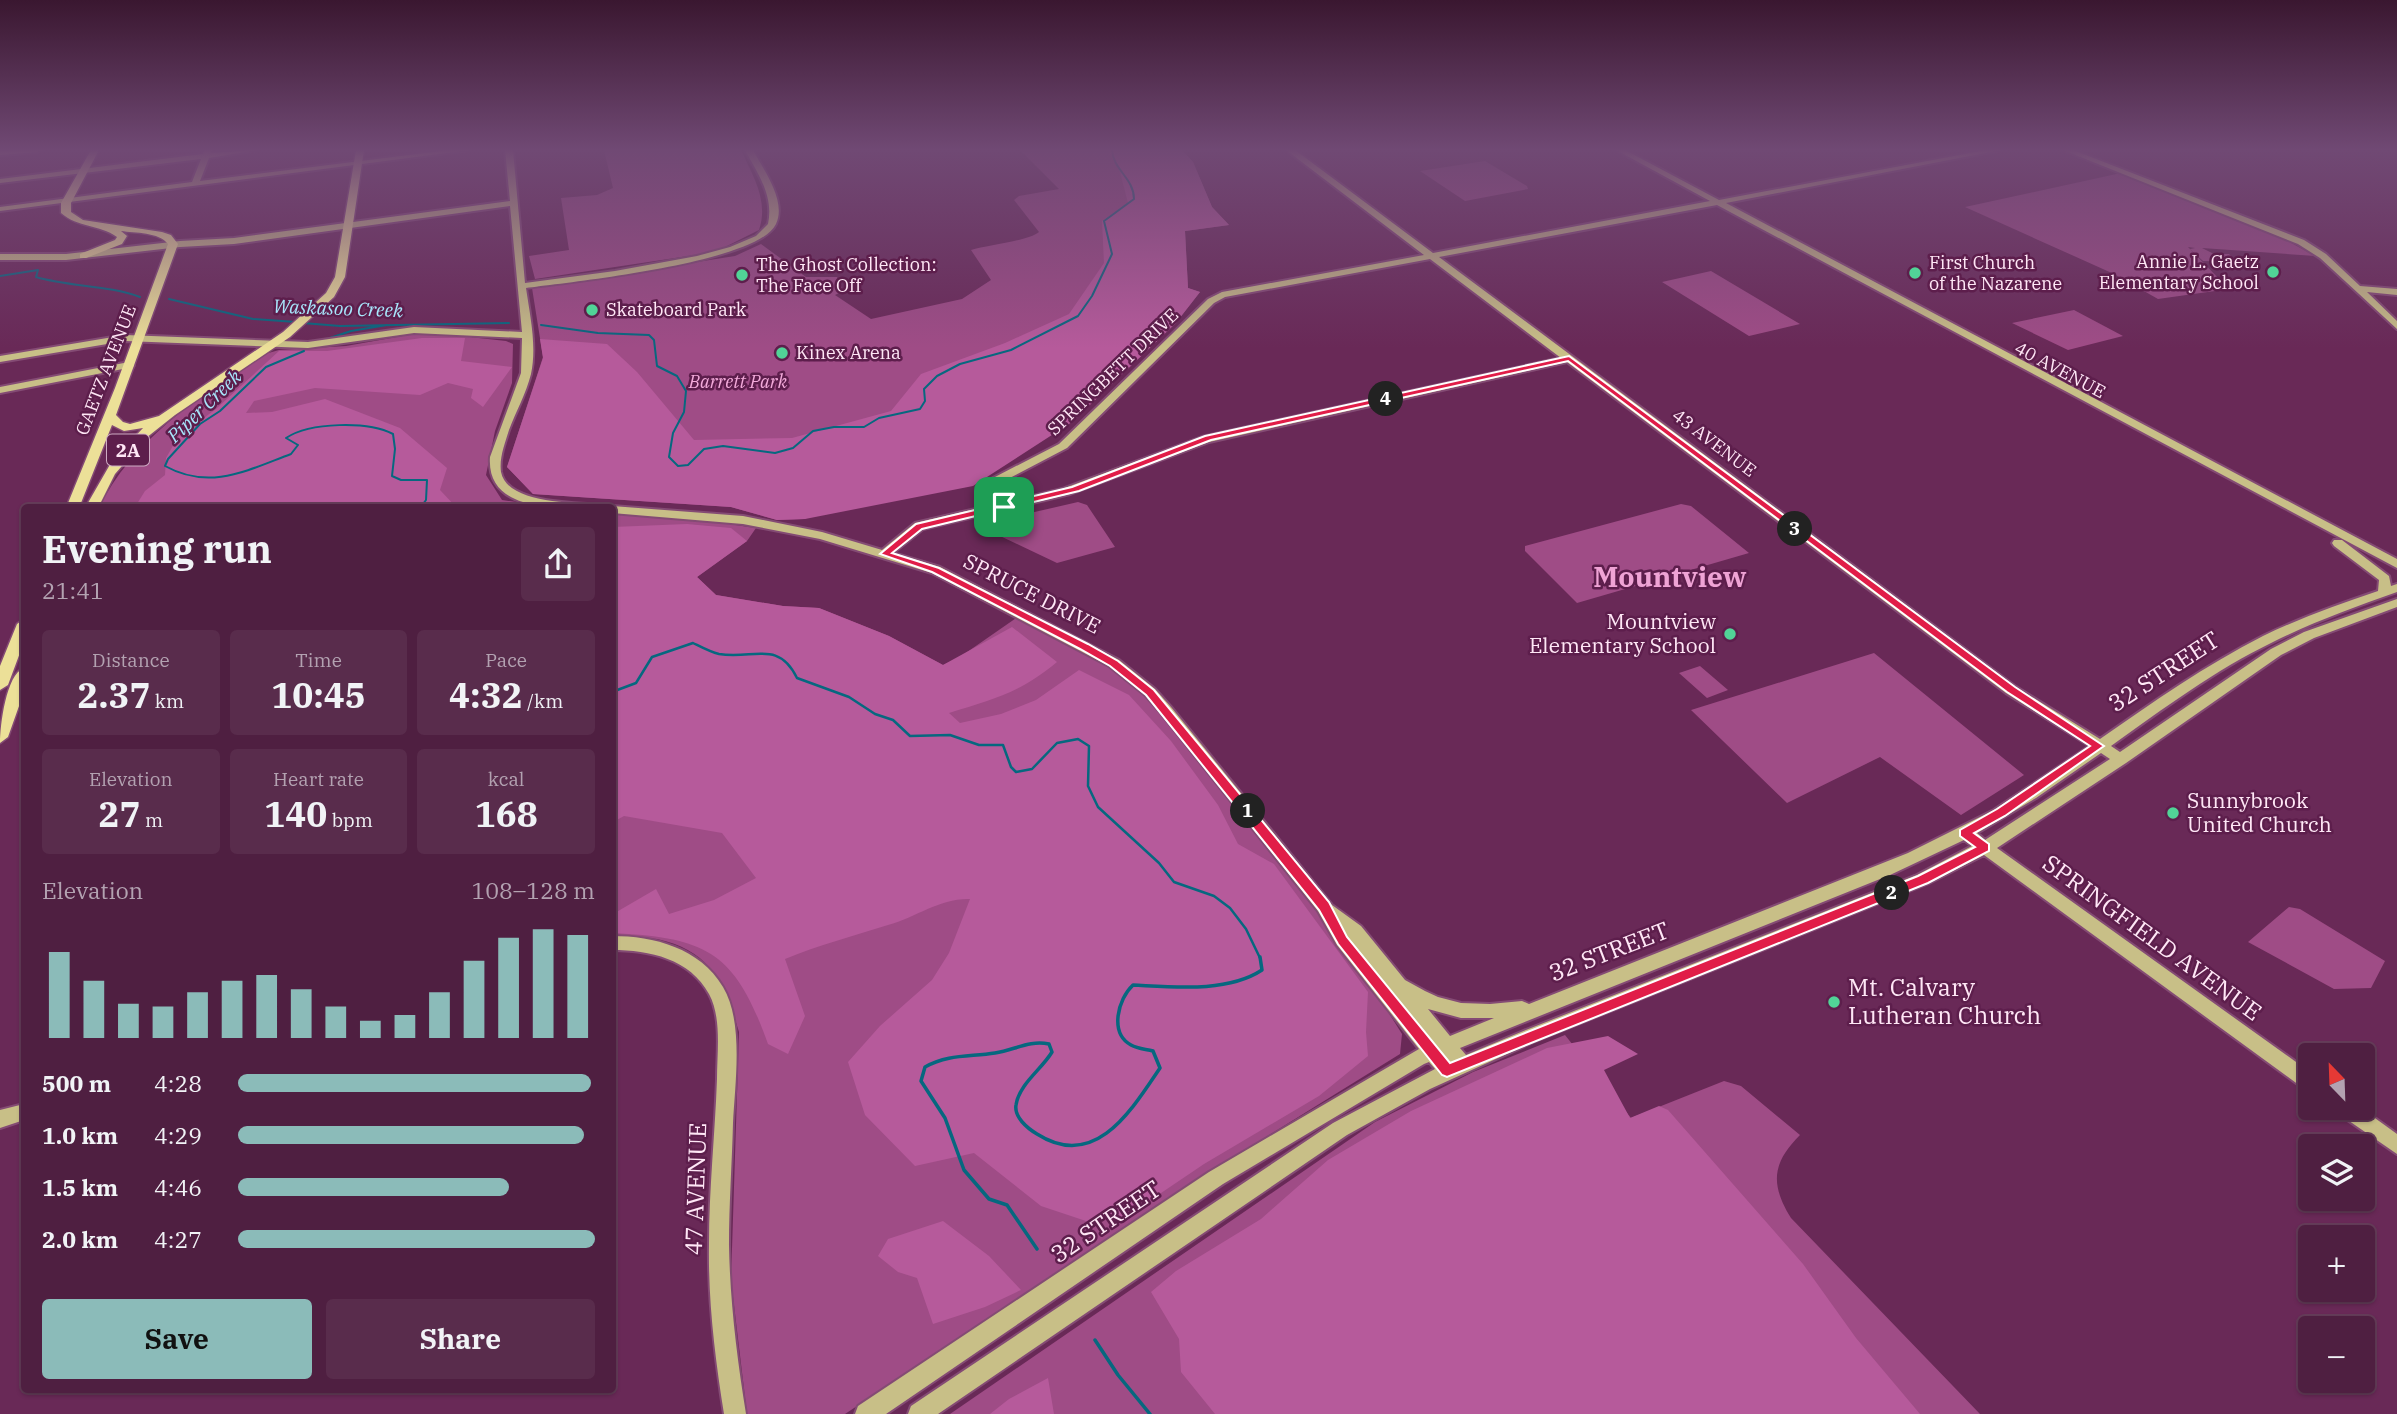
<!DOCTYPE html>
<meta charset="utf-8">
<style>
:root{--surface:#4f1f41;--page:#592c4c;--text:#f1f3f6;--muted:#b3a2b1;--line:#663d5a;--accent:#8bbbb9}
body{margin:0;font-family:"IBM Plex Serif",serif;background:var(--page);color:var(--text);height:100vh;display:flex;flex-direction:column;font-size:26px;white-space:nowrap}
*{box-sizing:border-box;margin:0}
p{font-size:23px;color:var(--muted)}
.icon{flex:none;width:38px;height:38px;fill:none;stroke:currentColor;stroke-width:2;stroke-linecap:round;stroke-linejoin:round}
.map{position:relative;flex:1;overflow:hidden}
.details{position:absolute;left:21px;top:504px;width:595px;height:889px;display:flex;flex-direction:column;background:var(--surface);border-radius:7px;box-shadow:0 2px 5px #0004,0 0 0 2px var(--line)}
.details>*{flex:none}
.needle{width:46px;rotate:337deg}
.controls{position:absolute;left:2298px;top:1043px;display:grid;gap:14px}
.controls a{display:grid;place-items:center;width:77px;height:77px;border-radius:7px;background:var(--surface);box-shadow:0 2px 5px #0004,0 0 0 2px var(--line);font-size:35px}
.pin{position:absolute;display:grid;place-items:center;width:60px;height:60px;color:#fff;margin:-30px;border-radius:14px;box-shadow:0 4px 10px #0006}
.km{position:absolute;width:35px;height:35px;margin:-18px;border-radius:50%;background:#222;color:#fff;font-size:19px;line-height:35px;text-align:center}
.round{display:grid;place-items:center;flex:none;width:74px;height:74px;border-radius:7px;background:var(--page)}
.head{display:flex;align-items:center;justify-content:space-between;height:119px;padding:0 21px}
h1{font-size:38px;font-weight:700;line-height:52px}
.metrics{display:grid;grid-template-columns:repeat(3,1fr);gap:10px;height:119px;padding:7px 21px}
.metrics div{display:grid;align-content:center;border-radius:7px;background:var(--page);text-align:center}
.metrics b{font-size:35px;font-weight:700}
.metrics small{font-size:19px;font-weight:400}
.metrics p{font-size:19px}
.chart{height:196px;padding:14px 21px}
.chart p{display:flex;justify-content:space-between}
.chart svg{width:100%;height:126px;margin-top:7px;stroke:var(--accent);stroke-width:6}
.primary-button{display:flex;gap:14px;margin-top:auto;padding:14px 21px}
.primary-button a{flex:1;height:80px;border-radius:7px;background:var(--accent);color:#111;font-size:28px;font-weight:700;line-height:80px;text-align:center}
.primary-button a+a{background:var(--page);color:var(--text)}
ul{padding:0 21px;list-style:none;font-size:23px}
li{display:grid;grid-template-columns:112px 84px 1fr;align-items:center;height:52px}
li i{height:18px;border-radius:9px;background:var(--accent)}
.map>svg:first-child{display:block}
.green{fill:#9f4c86}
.forest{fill:#b65a9b}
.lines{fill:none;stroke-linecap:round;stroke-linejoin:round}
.stream-far2{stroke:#06687f;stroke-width:2}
.stream-far1{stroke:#06687f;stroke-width:2.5}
.stream{stroke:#06687f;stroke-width:3.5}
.secondary-casing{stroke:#844b74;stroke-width:4}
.primary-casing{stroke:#844b74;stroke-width:3}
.secondary{fill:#c8bf87;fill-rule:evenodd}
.primary{fill:#ece098;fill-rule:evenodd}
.route{fill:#e11d48;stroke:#fff;stroke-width:2;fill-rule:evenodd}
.poi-dot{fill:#51d397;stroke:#5d1e4c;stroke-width:2.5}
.labels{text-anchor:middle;stroke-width:5;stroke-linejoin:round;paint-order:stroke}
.far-poi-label{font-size:18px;fill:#ffe7f6;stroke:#5d1e4c;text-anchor:start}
.far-street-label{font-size:18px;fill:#ffe7f6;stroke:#5d1e4c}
.far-park-label{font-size:18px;font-style:italic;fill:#f4abdb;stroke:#5d1e4c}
.far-water-label{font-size:19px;font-style:italic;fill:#a8e7fc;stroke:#5d1e4c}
.shield{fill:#5d1e4c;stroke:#ceabc3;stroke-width:2}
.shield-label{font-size:19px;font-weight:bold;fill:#ffe7f6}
.street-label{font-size:21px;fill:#ffe7f6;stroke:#5d1e4c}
.poi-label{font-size:21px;fill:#ffe7f6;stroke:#5d1e4c;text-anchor:end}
.near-street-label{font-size:24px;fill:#ffe7f6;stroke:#5d1e4c}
.near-poi-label{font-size:24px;fill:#ffe7f6;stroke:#5d1e4c;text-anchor:start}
.district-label{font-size:28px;font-weight:bold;fill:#efa3d5;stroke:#5d1e4c}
</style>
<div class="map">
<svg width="2397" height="1414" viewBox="0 0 2397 1414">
<rect width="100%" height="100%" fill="#692957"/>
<path class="green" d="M 604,150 L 741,150 C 753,176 769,201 759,230 L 715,252 L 535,279 L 529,256 L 569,250 L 561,198 L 597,195 L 613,188 Z
M 1020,150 L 1182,150 L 1193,162 L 1212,207 L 1229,225 L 1185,231 L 1188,288 L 1200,292 L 1175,324 L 805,519 L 777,520 L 731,507 L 533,494 L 507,467 L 543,357 L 532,288 L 735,256 L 761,244 L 806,277 L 837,277 L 843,291 L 835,295 L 871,319 L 962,299 L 991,280 L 971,250 C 988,245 1028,241 1039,232 L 1014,200 L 1019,196 L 1059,189 Z
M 1485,161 L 1527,186 L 1528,189 L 1465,201 L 1420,171 Z
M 2121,173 L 2268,230 L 2315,256 L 2202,248 L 2214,254 L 2229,254 L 2237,262 L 2203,261 L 2190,249 L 2195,248 L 2188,247 L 2229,289 L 2158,299 L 2114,274 L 1965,207 Z
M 1711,271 L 1800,324 L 1749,336 L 1662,282 Z
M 2074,310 L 2123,336 L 2068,350 L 2012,323 Z
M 425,332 L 506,341 L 513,344 L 512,383 L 495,431 L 486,475 L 502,500 L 551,507 L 99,508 C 133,438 202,395 265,354 L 279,350 L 346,346 Z
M 1078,502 L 1087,505 L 1115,547 L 1057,563 L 998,535 L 987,523 Z
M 1681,504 L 1691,506 L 1749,553 L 1577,603 L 1525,551 L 1525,546 Z
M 613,514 L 715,522 L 756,528 L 747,541 L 697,577 L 716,595 L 783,606 L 819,608 L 889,636 L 943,665 L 960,657 L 1022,614 L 1099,654 L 1150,692 L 1343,940 L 1402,1034 L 1400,1054 L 1214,1169 L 845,1414 L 747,1414 L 731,1280 L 739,1032 C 724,984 712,951 657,939 C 643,937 626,940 613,941 Z
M 1874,653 L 2024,775 L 1961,815 L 1880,757 L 1787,803 L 1691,710 Z
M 1700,666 L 1728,690 L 1707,698 L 1679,673 Z
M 2289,907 L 2300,909 L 2385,961 L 2371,988 L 2334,989 L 2248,942 Z
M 1565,1035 L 1631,1118 L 1724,1081 L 1741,1086 L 1800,1135 C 1772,1163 1770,1184 1791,1218 L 1980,1414 L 950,1414 L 1375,1122 L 1473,1072 Z"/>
<path class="forest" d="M 1108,150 L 1182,150 L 1193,162 L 1212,207 L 1229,225 L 1185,231 L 1188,288 L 1200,292 L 1175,324 L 1072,422 L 973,486 L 805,519 L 777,520 L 731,507 L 533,494 L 507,467 L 543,358 L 540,339 L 607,344 L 637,372 L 694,440 L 792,438 L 891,411 L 921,374 L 1005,343 L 1069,314 L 1104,263 L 1102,221 L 1128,203 L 1120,172 Z
M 422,338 L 465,338 L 461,361 L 512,367 L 483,407 L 471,398 L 473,389 L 448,383 L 420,395 L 315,388 L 254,401 L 246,413 L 272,412 L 325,399 L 400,428 L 447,468 L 440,490 L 456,507 L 210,508 L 212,504 C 186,502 161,508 135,507 L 145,491 L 165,475 L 166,458 L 178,437 L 216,409 L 279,351 L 327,351 Z
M 687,524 L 731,528 L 747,541 L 697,577 L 716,595 L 783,606 L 819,608 L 889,636 L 943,665 L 1012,627 L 1057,662 C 1020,693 994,699 949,713 L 960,723 L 1001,714 L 1036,700 L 1079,670 L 1129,695 L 1171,741 L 1218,805 L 1238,844 L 1274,864 L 1368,992 L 1366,1032 L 1368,1056 L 1319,1096 L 1204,1164 L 1127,1216 L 1086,1221 L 1041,1206 L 974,1153 L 915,1166 L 865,1115 L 848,1062 L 880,1026 L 932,980 L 949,953 L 970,899 C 940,898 917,917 888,925 C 853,936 819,945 785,959 L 805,1016 L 788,1054 L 768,1044 C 735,952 708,938 613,933 L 613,914 L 656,889 L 669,914 L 714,900 L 756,878 L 722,833 L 624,816 L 613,822 L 613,527 Z
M 1608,1036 L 1638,1054 L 1604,1070 L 1630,1118 L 1659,1106 L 1668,1110 L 1803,1264 L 1856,1338 L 1920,1414 L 1215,1414 L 1181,1372 L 1179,1339 L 1151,1292 L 1176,1271 L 1261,1219 L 1328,1160 L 1411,1111 L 1547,1048 Z
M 943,1221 L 989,1256 L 1021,1290 L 985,1307 L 933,1324 L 917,1278 L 898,1272 L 878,1256 L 888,1239 Z
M 1048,1378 L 1054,1414 L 990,1414 L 1009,1399 Z"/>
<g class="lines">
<path class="stream-far2" d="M 0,276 L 38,270 L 36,277 C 70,287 108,285 140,297
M 169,299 L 253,319 L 296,322
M 303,323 L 340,326 L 509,323
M 541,325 L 598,333 L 649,335 L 654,340 L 657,366 L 677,376 L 686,391 L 684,412 L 673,433 L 669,457 L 678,466 L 688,465 L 704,449 L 723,446 L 775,453 L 793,448 L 813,431 L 834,427 L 864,427 L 879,418 L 920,409 L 925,401 L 924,389 L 937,376 L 960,364 L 1011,350 L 1078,316 L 1092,296 L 1112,254 L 1104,221 L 1134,199 C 1134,178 1113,170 1112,150
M 327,339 L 351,331 L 387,325
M 304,351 L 266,367 L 220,411 L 200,424 L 168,459 L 165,466 C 210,491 248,470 291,454 L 298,445 L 286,438 C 310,422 368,421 393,434 L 395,449 L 392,476 L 401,480 L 427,480 L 426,500 L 420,508"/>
<path class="stream-far1" d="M 612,692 L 636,683 L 652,657 L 693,643 C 701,647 710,652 719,654 C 753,660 778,639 797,678 L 849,697 L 875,714 L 893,720 L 910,736 L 950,735 L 979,745 L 1003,745 L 1011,767 L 1016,772 L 1032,769 L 1057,743 L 1078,739 L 1089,746 L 1088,786 L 1098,807 L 1159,863 L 1174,882 L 1214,896 L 1230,908 L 1246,929 L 1260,958"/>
<path class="stream" d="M 1037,1249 L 1007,1205 L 989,1199 L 964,1170 L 945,1118 L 921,1081 L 925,1067 C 948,1054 970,1057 995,1053 C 1015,1050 1029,1040 1049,1044 L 1052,1052 C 1042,1069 1019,1084 1016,1105 C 1014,1117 1027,1128 1037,1134 C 1095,1171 1131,1111 1160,1068 L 1153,1051 C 1146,1049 1138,1049 1131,1045 C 1109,1033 1118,999 1133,985 C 1173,987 1227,993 1262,970 L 1260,957
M 1095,1340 L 1118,1375 L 1150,1414"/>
<defs>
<path id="secondary" d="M 41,150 L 37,152 L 0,155 L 0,151 Z
M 204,150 L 212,150 L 211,153 L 257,150 L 209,158 L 200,181 L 449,150 L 470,150 L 0,211 L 0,207 L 192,182 L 201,159 L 0,183 L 0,179 L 203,154 Z
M 505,150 L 513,150 L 525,283 L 615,271 L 697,256 L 730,247 L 756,236 L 768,224 C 774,196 758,174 745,150 L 753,150 C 763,169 787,201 776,224 C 758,263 570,282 526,288 C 530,316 537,346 531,374 C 526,394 516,411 509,430 C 505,443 499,458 501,472 C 507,504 573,502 598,505 L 603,508 C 565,508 486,515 490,457 L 521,373 L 522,338 L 414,333 L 308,348 L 125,341 L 0,362 L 0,356 L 125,335 L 308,342 L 414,327 L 522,332 L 510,206 L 234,244 L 180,247 L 66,260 L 0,260 L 0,254 L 66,254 L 180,241 L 234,238 L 510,201 Z
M 1286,150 L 1295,150 L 1433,253 L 1710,201 L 1616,150 L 1625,150 L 1719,200 L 1986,150 L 2001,150 L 1726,203 L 2397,559 L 2397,568 L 1717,205 L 1439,257 L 2016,687 L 2100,739 C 2153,702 2206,665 2263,636 C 2300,618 2339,604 2378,591 L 2379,580 L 2334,546 L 2332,543 L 2334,540 L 2342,540 L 2389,576 L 2391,586 L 2397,584 L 2397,592 C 2355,607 2313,622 2273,642 C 2215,670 2163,709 2111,746 L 2120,752 L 2271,649 L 2304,632 L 2397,599 L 2397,607 L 2314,638 L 2281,655 L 2126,763 L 1997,848 L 2310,1072 L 2310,1090 L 2303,1088 L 1984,855 L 1929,883 L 1533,1042 L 1430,1089 L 1347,1135 L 938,1414 L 908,1414 L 911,1406 L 1333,1123 L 1435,1069 L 1429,1062 L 1424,1064 L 1223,1184 L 886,1414 L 855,1414 L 858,1406 L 1209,1172 L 1419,1049 L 1337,945 L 1318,911 L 1161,713 L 1145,695 L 1109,666 L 932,573 L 820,539 L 743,524 L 612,513 L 612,508 L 607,508 L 612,506 L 743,516 L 822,532 L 882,550 L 915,523 L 997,504 L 990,484 L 993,478 L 1059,444 L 1208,299 L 1222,292 L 1424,255 ZM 1430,259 L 1561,358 L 1202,437 L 1062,489 L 1008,502 L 1002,482 L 1067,448 L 1214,303 L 1225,297 ZM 1567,362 L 2006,693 L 2090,746 L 1994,810 L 1908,853 L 1529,1004 L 1522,1001 L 1490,1004 L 1461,1003 L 1438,997 L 1425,991 L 1405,980 L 1361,926 L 1332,905 L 1171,707 L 1155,689 L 1119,660 L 940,567 L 893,553 L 923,529 L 1070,494 L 1209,442 ZM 2101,753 L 2110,759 L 1985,840 L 1977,833 L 2036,798 ZM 1964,840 L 1972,846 L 1917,875 L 1521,1032 L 1466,1055 L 1460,1048 L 1890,875 ZM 1428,1009 L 1461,1018 L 1494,1018 L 1450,1036 Z
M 2063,150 L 2073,150 L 2304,240 L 2326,254 L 2360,286 L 2397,289 L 2397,295 L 2367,292 L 2397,321 L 2397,329 L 2320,258 L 2298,244 Z
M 129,362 L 134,365 L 133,367 L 0,393 L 0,387 Z
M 612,936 C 654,936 700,948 723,987 C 744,1022 735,1083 733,1123 C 732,1163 729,1204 729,1245 C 730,1302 737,1358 746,1414 L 724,1414 C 715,1358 708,1301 709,1244 C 709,1189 715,1134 717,1079 C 717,1052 722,1018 709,994 C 690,959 650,950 612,950 Z
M 24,1104 L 24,1120 L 0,1128 L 0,1110 Z
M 2337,1108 L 2361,1108 L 2397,1134 L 2397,1154 L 2339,1114 Z"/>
<path id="primary" d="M 91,150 L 99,150 L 71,203 L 71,212 L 83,220 L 162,232 L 171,235 L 178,244 L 116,415 L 123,422 L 130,424 L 159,416 L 283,332 L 326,293 L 335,277 L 356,150 L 364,150 L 345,277 L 334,297 L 290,337 L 175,415 L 146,438 L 115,474 L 98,508 L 85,508 L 112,461 L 143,428 L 124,431 L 112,425 L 79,508 L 66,508 L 115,388 L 168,244 C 159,232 135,233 121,231 L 127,236 L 122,244 L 86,258 L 80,258 L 80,254 L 115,240 L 117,237 C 99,224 78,228 61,213 L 61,203 Z
M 24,619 L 24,642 L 8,685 L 0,690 L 0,666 L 17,624 Z
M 24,668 L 24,692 L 8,737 L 0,743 C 0,726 6,674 24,668 Z"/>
</defs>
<use href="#secondary" class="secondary-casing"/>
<use href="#primary" class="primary-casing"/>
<use href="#secondary" class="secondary"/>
<use href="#primary" class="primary"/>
</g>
<linearGradient id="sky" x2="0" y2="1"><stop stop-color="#3a1730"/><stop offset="0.43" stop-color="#704974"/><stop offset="1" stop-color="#704974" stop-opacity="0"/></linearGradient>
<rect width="2397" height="348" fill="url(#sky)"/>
<path class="route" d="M 1569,356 L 2015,687 L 2104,746 L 2005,816 L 1974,833 L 1989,844 L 1989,851 L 1928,883 L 1447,1077 L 1442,1075 L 1338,944 L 1319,910 L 1146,695 L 1110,666 L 1080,649 L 932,572 L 880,554 L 916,524 L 1072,487 L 1205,436 ZM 1568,361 L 2007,692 L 2090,746 L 1997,809 L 1960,830 L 1960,836 L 1975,847 L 1918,876 L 1450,1063 L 1347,937 L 1329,902 L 1154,690 L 1118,661 L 1088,644 L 939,568 L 892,553 L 922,529 L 1079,491 L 1211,440 Z"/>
<g class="poi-dot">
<circle cx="2273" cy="272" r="7"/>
<circle cx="1915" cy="273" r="7"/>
<circle cx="742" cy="275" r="7"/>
<circle cx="592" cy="310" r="7"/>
<circle cx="782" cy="353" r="7"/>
<circle cx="1730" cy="634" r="7"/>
<circle cx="2173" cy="813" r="7"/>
<circle cx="1834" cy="1002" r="7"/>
</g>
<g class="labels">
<g class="far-poi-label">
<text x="2259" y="268" text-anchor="end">Annie L. Gaetz<tspan x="2259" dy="21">Elementary School</tspan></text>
<text x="1929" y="269">First Church<tspan x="1929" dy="21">of the Nazarene</tspan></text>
<text x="756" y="271">The Ghost Collection:<tspan x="756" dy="21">The Face Off</tspan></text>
<text x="606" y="316">Skateboard Park</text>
<text x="796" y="359">Kinex Arena</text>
</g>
<g class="far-street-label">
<text transform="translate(106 370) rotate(-69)" y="6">GAETZ AVENUE</text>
<text transform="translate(2060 370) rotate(28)" y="6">40 AVENUE</text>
<text transform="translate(1113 372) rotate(-44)" y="6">SPRINGBETT DRIVE</text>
<text transform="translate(1714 443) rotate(37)" y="6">43 AVENUE</text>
</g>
<g class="far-park-label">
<text x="738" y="388">Barrett Park</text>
</g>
<g class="far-water-label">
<text transform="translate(338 308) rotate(2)" y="7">Waskasoo Creek</text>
<text transform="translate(204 406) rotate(-44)" y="7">Piper Creek</text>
</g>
<rect class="shield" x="107" y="434.5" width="42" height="31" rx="5"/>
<g class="shield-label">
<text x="128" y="457">2A</text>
</g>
<g class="street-label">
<text transform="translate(1032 594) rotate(27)" y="7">SPRUCE DRIVE</text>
</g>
<g class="poi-label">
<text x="1716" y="629">Mountview<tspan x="1716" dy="24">Elementary School</tspan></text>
<text x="2187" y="808" text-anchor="start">Sunnybrook<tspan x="2187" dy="24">United Church</tspan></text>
</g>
<g class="near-street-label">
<text transform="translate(2164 672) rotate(-33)" y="8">32 STREET</text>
<text transform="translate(2152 938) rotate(36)" y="8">SPRINGFIELD AVENUE</text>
<text transform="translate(1609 952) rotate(-21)" y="8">32 STREET</text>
<text transform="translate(696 1189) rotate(-88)" y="8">47 AVENUE</text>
<text transform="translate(1106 1222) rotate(-34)" y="8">32 STREET</text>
</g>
<g class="near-poi-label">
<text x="1848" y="996">Mt. Calvary<tspan x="1848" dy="28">Lutheran Church</tspan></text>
</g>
<g class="district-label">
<text x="1670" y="587">Mountview</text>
</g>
</g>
</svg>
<div class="controls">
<a><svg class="needle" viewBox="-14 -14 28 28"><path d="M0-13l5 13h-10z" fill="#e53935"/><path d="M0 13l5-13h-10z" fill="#b3a2b1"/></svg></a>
<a><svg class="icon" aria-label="layers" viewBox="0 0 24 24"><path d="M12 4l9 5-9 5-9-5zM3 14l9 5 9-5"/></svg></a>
<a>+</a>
<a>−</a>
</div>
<div class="pin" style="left:1004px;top:507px;background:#1e9e55"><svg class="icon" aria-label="arrive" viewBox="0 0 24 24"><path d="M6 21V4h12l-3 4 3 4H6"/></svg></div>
<b class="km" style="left:1248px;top:811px">1</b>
<b class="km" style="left:1892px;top:893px">2</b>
<b class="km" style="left:1795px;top:529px">3</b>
<b class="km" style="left:1386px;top:399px">4</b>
<section class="details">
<div class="head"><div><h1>Evening run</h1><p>21:41</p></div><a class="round"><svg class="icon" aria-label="share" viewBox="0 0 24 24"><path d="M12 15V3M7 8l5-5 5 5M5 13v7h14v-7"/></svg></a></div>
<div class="metrics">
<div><p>Distance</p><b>2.37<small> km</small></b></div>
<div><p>Time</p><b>10:45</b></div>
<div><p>Pace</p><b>4:32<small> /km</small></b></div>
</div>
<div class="metrics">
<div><p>Elevation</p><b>27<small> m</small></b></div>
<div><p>Heart rate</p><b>140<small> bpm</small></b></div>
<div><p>kcal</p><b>168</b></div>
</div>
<div class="chart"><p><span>Elevation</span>108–128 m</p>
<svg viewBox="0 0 160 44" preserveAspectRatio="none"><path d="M5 44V14M15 44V24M25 44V32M35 44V33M45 44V28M55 44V24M65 44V22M75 44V27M85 44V33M95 44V38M105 44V36M115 44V28M125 44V17M135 44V9M145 44V6M155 44V8"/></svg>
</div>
<ul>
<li><b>500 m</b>4:28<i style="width:99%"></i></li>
<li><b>1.0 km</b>4:29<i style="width:97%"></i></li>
<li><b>1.5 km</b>4:46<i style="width:76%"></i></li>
<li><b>2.0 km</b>4:27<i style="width:100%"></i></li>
</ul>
<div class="primary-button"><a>Save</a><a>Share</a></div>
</section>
</div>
